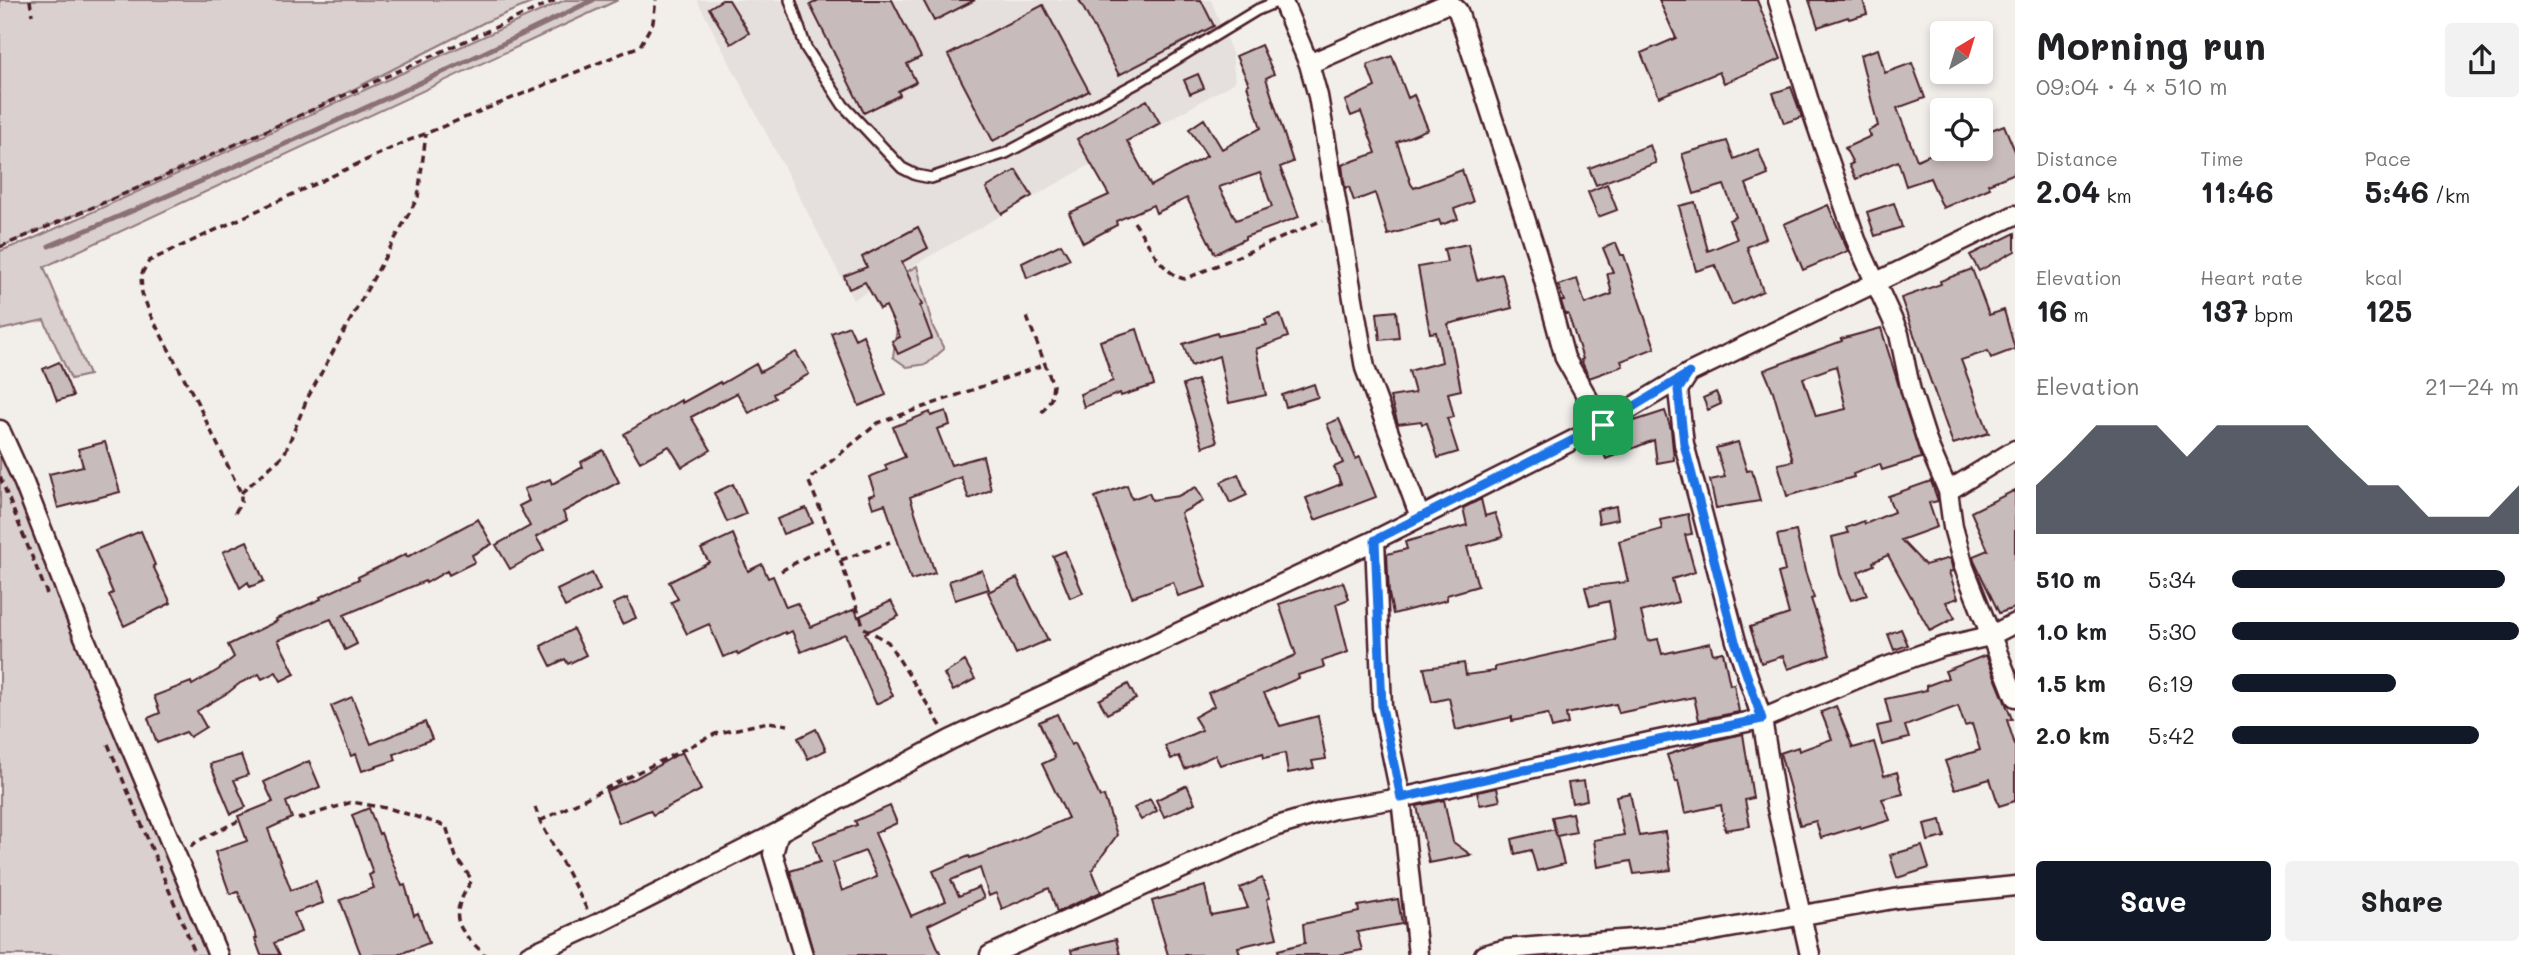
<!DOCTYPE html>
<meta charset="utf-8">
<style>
:root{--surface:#fff;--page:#f2f2f2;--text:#202124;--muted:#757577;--accent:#111827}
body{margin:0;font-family:Mali,sans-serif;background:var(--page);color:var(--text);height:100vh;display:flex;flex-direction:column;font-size:26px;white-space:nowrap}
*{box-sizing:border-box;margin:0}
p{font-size:23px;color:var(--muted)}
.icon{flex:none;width:38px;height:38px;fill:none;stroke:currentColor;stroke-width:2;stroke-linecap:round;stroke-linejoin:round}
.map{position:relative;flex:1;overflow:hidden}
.drawer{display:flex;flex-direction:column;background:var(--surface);width:525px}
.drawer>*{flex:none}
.needle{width:46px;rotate:38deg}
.controls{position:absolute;left:1930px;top:21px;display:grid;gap:14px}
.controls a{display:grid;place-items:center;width:63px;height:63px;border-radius:7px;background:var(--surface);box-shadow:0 4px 10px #0003;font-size:35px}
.pin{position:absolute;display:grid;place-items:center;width:60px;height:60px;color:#fff;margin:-30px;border-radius:14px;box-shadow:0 4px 10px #0006}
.round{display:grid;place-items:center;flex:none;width:74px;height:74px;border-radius:7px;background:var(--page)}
.headline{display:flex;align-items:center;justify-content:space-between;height:119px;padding:0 21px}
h1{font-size:38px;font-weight:800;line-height:52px}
.metrics{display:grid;grid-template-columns:repeat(3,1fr);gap:10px;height:119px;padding:7px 21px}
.metrics div{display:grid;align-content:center}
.metrics b{font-size:30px;font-weight:800}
.metrics small{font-size:19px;font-weight:400}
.metrics p{font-size:19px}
.chart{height:196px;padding:14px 21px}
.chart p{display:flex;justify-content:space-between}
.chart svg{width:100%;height:126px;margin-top:7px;fill:var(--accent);opacity:.7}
.action{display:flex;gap:14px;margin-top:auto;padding:14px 21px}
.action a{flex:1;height:80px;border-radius:7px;background:var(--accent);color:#fff;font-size:28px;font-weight:800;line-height:80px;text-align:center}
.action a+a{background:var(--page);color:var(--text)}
ul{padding:0 21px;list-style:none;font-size:23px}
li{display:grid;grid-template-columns:112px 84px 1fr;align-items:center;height:52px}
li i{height:18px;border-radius:9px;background:var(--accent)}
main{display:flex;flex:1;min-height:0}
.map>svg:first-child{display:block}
.built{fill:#e5dfdd}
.green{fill:#d9d0cf;stroke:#92787d;stroke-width:2}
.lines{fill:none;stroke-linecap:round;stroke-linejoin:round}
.stream{stroke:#8b6f75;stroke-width:5}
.building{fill:#c8bbbb;stroke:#4a1f2b;stroke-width:2;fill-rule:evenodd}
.service-casing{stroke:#4a1f2b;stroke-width:14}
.minor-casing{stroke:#4a1f2b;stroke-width:23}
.path{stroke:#4a1f2b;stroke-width:3.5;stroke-dasharray:7 5;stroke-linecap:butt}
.service{stroke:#fdfcf7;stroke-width:9}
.minor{stroke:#fdfcf7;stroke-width:18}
.route-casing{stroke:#fff;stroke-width:14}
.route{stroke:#1a73e8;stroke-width:9}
</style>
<main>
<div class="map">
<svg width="2015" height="955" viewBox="0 0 2015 955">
<rect width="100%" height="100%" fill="#f2efeb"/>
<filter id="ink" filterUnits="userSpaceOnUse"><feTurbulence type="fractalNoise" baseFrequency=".0143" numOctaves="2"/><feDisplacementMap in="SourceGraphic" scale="14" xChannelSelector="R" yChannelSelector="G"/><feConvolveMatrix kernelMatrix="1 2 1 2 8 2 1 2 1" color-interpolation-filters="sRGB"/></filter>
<g filter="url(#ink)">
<path class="built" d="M 697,0 L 1211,0 L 1232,53 L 1235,82 L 853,300 Z"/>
<path class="green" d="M 0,0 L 539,0 L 485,22 L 323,105 L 152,182 L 0,247 Z
M 565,0 L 618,0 L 44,267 L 89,375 L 71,379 L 44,320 L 0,330 L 0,251 L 30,240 Z
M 917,266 L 932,325 L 944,349 L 927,364 L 907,367 L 893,357 L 897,328 L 879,287 Z
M 0,430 L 218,955 L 0,955 Z"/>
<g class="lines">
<path class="stream" d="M 49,246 C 233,169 414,88 593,0"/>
</g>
<path class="building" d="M 722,0 L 729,0 L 749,33 L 731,44 L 709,8 Z
M 819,0 L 892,0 L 921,57 L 907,64 L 916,82 L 898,91 L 900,95 L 864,113 L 810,5 Z
M 923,0 L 975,0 L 934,21 Z
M 1079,0 L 1201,0 L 1214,26 L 1119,75 Z
M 1659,0 L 1757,0 L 1781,59 L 1724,83 L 1719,72 L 1659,97 L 1641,53 L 1676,38 Z
M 1809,0 L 1863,0 L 1867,14 L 1849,19 L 1848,17 L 1818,27 Z
M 1043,5 L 1089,91 L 993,141 L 948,55 Z
M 1261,45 L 1274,74 L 1266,78 L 1293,162 L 1280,167 L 1299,217 L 1245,237 L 1245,239 L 1215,254 L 1187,198 L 1156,213 L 1153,205 L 1116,221 L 1117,225 L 1083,243 L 1069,213 L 1109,195 L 1077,139 L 1147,100 L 1160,123 L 1127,141 L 1151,186 L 1207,156 L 1189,129 L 1204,119 L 1222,149 L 1261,128 L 1247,85 L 1249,84 L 1236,56 ZM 1260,173 L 1272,207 L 1236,220 L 1219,187 Z
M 1878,49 L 1885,73 L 1912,63 L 1925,98 L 1897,108 L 1917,160 L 1943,149 L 1981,149 L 1981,134 L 2004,125 L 2015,151 L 2015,173 L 1988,184 L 1990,188 L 1943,208 L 1930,178 L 1906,186 L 1898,161 L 1856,179 L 1849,165 L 1853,163 L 1845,148 L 1871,136 L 1868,131 L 1878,126 L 1860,55 Z
M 1392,56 L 1408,98 L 1414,95 L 1428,129 L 1397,142 L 1411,184 L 1414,188 L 1462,170 L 1473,202 L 1454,209 L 1458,219 L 1441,225 L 1439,220 L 1388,235 L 1375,193 L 1354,201 L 1349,187 L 1345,188 L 1342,165 L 1376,153 L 1361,112 L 1351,116 L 1345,101 L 1375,87 L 1367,65 Z
M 1198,74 L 1204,88 L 1190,94 L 1184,80 Z
M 1791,87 L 1802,117 L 1784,123 L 1773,93 Z
M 1727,141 L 1734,159 L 1758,149 L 1768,175 L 1746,184 L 1766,238 L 1747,247 L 1763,291 L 1732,305 L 1715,265 L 1696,271 L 1679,206 L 1695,202 L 1708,251 L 1737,239 L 1729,220 L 1736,217 L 1724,185 L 1694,194 L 1682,154 Z
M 1650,145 L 1656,163 L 1596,185 L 1589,168 Z
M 1016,170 L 1032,196 L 1002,214 L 986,188 Z
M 1607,184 L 1617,210 L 1598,217 L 1588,192 Z
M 1894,203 L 1902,227 L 1875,236 L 1867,212 Z
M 1828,205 L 1848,251 L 1803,270 L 1784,224 Z
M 918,227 L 928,248 L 902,262 L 922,305 L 920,306 L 932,338 L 898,354 L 892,341 L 900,337 L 886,306 L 880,309 L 865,282 L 849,289 L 844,276 L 867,267 L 862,257 Z
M 2015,233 L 2015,251 L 1979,271 L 1970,255 Z
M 1616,243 L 1621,255 L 1624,255 L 1655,348 L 1621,361 L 1623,366 L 1589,378 L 1581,360 L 1583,359 L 1568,314 L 1565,314 L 1561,301 L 1564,301 L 1558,285 L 1577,279 L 1585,304 L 1612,294 L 1607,273 L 1613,272 L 1603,248 Z
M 1061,244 L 1070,259 L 1027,278 L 1022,263 Z
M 1468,244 L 1477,280 L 1502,274 L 1512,308 L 1448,324 L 1461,390 L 1448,393 L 1454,417 L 1447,418 L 1458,452 L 1438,458 L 1427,423 L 1422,424 L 1421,421 L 1398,424 L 1390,397 L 1415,393 L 1409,371 L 1442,362 L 1436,332 L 1430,333 L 1418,267 L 1447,262 L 1444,249 Z
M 1972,269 L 1989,315 L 2004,310 L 2015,349 L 1991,358 L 1988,351 L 1961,360 L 1989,433 L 1953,444 L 1901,298 L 1941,284 L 1940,281 Z
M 1396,311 L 1399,338 L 1380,340 L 1377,313 Z
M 1280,314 L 1288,337 L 1256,349 L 1266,395 L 1229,403 L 1219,356 L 1191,366 L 1183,344 L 1217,333 L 1218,336 L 1267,325 L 1265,319 Z
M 849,326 L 855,339 L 863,335 L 886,395 L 859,406 L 831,333 Z
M 1881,328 L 1921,458 L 1882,470 L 1880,464 L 1853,474 L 1854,477 L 1787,496 L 1778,464 L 1793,461 L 1773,391 L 1764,370 L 1842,341 L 1841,339 ZM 1836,366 L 1846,409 L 1816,416 L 1803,378 Z
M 1137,329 L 1154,385 L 1121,396 L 1120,393 L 1084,407 L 1080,394 L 1113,381 L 1100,341 Z
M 796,352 L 809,374 L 773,394 L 775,398 L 749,413 L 737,393 L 691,417 L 711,450 L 682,467 L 669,446 L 640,462 L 624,434 L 681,400 L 682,403 L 720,382 L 721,384 L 756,364 L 760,372 Z
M 59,362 L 73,396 L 57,401 L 50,382 L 49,382 L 43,369 Z
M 1197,380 L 1217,442 L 1203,447 L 1183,385 Z
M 1314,384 L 1318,397 L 1286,407 L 1282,395 Z
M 1716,392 L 1721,404 L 1708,410 L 1703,398 Z
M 946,411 L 950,425 L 937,429 L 951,465 L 983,456 L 991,490 L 969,499 L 961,477 L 910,497 L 935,573 L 911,580 L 885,504 L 873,508 L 869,496 L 875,494 L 869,477 L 887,470 L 885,465 L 905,457 L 893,427 L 930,412 L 931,416 Z
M 1665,411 L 1671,429 L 1674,460 L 1657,463 L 1654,440 L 1606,459 L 1598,440 L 1628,423 Z
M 1339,419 L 1356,459 L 1360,457 L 1376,497 L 1315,520 L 1306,498 L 1341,484 L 1334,467 L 1343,463 L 1327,424 Z
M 105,442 L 120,492 L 58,508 L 49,474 L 83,466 L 78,449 Z
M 1738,442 L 1747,471 L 1752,470 L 1760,501 L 1716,508 L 1710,480 L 1725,477 L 1716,448 Z
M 603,450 L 619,482 L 563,512 L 567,520 L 536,537 L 544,550 L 510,569 L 496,545 L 530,526 L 519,506 L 529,501 L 524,489 L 550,479 L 552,484 L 583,467 L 581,462 Z
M 1238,474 L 1247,495 L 1230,503 L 1221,482 Z
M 1931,481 L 1938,501 L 1929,503 L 1937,527 L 1901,540 L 1925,565 L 1950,558 L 1953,571 L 1949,572 L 1958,598 L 1946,602 L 1955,618 L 1930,631 L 1888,555 L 1873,562 L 1874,565 L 1858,572 L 1867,595 L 1851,600 L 1840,574 L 1832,537 L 1848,533 L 1846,528 L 1864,521 L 1865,524 L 1894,512 L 1888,496 Z
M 733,484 L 746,514 L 727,522 L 714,493 Z
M 1127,485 L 1132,499 L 1149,493 L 1152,500 L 1178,496 L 1196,487 L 1204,501 L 1181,513 L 1206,587 L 1178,596 L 1173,582 L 1132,597 L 1095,497 Z
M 2015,490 L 2015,608 L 1999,613 L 1975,563 L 1973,556 L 1988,550 L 1971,512 Z
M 1481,499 L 1485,516 L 1495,513 L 1503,537 L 1467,547 L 1478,586 L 1447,595 L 1447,600 L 1393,614 L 1389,594 L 1387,554 L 1407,549 L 1405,542 L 1467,525 L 1463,508 Z
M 1616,506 L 1618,519 L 1599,523 L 1597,510 Z
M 806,508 L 813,523 L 783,534 L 777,519 Z
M 1688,514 L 1692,534 L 1685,535 L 1695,572 L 1672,579 L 1678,602 L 1641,612 L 1648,641 L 1658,639 L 1662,654 L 1710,643 L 1713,654 L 1723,652 L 1730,685 L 1734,684 L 1739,712 L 1699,720 L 1694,697 L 1619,713 L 1616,704 L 1566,714 L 1568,724 L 1552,728 L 1548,714 L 1512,721 L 1512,717 L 1456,730 L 1449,698 L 1432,702 L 1424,668 L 1464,663 L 1466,675 L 1495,671 L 1495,667 L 1616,640 L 1609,601 L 1590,606 L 1585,587 L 1628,582 L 1619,541 L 1662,529 L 1660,520 Z
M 478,519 L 492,544 L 472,555 L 475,562 L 449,575 L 447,571 L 426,583 L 425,581 L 344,615 L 357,644 L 345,650 L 331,619 L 278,640 L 295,674 L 281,681 L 276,672 L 262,679 L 259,674 L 240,683 L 229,692 L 197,711 L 206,727 L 190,737 L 186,732 L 157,743 L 148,718 L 160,713 L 154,696 L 191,682 L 192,685 L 218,670 L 234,657 L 228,645 L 277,621 L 276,619 L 321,599 L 320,597 L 359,579 L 358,577 L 406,554 L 407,557 Z
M 141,531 L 155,565 L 153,566 L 171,603 L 124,626 L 109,595 L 113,593 L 95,550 Z
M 1796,531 L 1805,571 L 1814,598 L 1811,599 L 1830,655 L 1788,669 L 1783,656 L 1761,663 L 1750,627 L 1789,614 L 1778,573 L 1785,571 L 1777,535 Z
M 733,534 L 748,571 L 762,564 L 768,578 L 773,576 L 786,607 L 797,603 L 811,627 L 855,609 L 858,617 L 891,601 L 899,616 L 865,633 L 893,696 L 876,704 L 845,634 L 801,652 L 792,631 L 786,634 L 785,632 L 738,655 L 737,652 L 723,657 L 709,624 L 687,634 L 671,602 L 678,599 L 669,582 L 709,562 L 701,549 Z
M 247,541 L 264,581 L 250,587 L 248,582 L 240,588 L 223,552 Z
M 1065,551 L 1083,593 L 1070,598 L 1053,556 Z
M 982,570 L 989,589 L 955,600 L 949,581 Z
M 592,573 L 600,590 L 565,607 L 557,590 Z
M 1017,578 L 1048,640 L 1016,654 L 988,592 Z
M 1343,582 L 1349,599 L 1336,604 L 1348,652 L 1322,661 L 1324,667 L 1298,675 L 1299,678 L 1264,693 L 1280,726 L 1318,716 L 1326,759 L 1312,761 L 1314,768 L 1288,773 L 1285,753 L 1264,758 L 1263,753 L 1220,765 L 1215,755 L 1185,769 L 1179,756 L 1171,759 L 1165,746 L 1202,730 L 1194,717 L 1214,706 L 1208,693 L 1296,655 L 1279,604 Z
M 627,598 L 636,618 L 622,624 L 613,604 Z
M 573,629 L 586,655 L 568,664 L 565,659 L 551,666 L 541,646 Z
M 1901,629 L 1908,645 L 1894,650 L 1888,634 Z
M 1986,655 L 2012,719 L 2007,720 L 2015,745 L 2015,801 L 1999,806 L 1990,779 L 1955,789 L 1945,761 L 1980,750 L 1972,724 L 1965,726 L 1958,706 L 1905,726 L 1909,738 L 1882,745 L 1877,726 L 1891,723 L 1885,699 L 1927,690 L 1926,686 L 1948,678 L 1945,671 Z
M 965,661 L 975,679 L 953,691 L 944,674 Z
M 1128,684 L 1136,699 L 1107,714 L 1099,700 Z
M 352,697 L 371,744 L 425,722 L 432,739 L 394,754 L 396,760 L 362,771 L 356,754 L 351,756 L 331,706 Z
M 1836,706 L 1853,748 L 1874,742 L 1884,776 L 1897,772 L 1903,794 L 1882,799 L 1890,820 L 1861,829 L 1860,826 L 1821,838 L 1816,821 L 1800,825 L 1780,753 L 1798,747 L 1799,751 L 1832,739 L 1821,712 Z
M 1057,714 L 1071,745 L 1075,743 L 1100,797 L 1104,796 L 1117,835 L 1092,870 L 1101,892 L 1057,912 L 1049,888 L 1002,909 L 996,893 L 989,896 L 980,868 L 951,880 L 959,896 L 979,887 L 984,898 L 928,925 L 941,955 L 814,955 L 790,871 L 820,862 L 813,841 L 857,825 L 855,821 L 890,806 L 897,823 L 875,833 L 911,916 L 946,901 L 933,871 L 969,856 L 970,858 L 1008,844 L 1068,818 L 1042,764 L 1055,758 L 1039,722 ZM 865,851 L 877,877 L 842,891 L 833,863 Z
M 816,729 L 826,750 L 808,759 L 798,738 Z
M 1743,734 L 1753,798 L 1745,800 L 1750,826 L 1725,830 L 1721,805 L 1685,813 L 1678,781 L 1676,782 L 1667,755 L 1703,743 Z
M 682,752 L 701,790 L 653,815 L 650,810 L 619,823 L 606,791 L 634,779 Z
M 241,755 L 248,775 L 234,780 L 246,807 L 231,814 L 210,764 Z
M 309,761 L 320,787 L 286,802 L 292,818 L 268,829 L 291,890 L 316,881 L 323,903 L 294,913 L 301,932 L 274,943 L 280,955 L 261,955 L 255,939 L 257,938 L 238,892 L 230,894 L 215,852 L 247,841 L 238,816 L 273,802 L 264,782 Z
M 1584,781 L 1587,800 L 1572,803 L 1568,783 Z
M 1187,785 L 1195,803 L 1164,817 L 1156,800 Z
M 1497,788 L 1500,801 L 1480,805 L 1477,792 Z
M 1630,793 L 1639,836 L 1665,832 L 1671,870 L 1634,874 L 1631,861 L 1598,867 L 1594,840 L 1624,835 L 1616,796 Z
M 1150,799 L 1157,811 L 1141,820 L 1134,808 Z
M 1444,800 L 1453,842 L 1471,855 L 1429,863 L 1417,806 Z
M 369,808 L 379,834 L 381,833 L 402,886 L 405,885 L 414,915 L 418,913 L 429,943 L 397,955 L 361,955 L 340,900 L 374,888 L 369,875 L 373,873 L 352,815 Z
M 1572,813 L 1576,832 L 1557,836 L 1564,864 L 1537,871 L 1531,850 L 1515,854 L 1512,839 L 1555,829 L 1556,835 L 1552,817 Z
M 1941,820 L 1945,837 L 1928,841 L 1924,824 Z
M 1922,846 L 1929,868 L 1897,878 L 1890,855 Z
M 1262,878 L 1270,898 L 1267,899 L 1277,938 L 1238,947 L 1240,955 L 1168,955 L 1152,901 L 1205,886 L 1211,915 L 1248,908 L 1240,888 Z
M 1398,899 L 1402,924 L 1357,932 L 1362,950 L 1338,955 L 1279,955 L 1278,950 L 1305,943 L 1303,924 L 1359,912 L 1358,906 Z
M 1116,939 L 1120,955 L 1072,955 L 1071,950 Z"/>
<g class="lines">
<defs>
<path id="service" d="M 790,0 L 806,48 L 843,105 L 902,168 L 916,175 L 931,178 L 1006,153 L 1137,83 L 1257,10 L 1281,0"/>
<path id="minor" d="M 1282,0 L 1309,64 L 1318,96 L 1365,368 L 1420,517
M 1778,0 L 1811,108 L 1856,240 L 1899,334 L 1911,391 L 1928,444 L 1948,491 L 1953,527 L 1964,567 L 2015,697
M 1309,64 L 1446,4 L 1453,6 L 1458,11 L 1537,255 L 1565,358 L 1603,425
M 1689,373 L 1678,390 L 1684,444 L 1736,641 L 1762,719 L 1776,804 L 1810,955
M 0,430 L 24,483 L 80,627 L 218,955
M 1948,491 L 2015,450
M 1375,540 L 1382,707 L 1401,798 L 1418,955
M 779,832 L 773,854 L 803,955
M 529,955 L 595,925 L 779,832 L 950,740 L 1369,543 L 1603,425 L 1689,373 L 2015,215
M 990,955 L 1274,827 L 1334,809 L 1401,798 L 1649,742 L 1762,719 L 1880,669 L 1942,647 L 1990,636 L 2015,623
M 1484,955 L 1507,949 L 1696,934 L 1899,898 L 2015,886"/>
</defs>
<use href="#service" class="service-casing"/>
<use href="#minor" class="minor-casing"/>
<path class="path" d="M 30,0 L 32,15
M 1134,222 C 1147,240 1162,275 1185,279 L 1323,220
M 0,247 L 152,182 L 556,0
M 1027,317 L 1053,385 L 1051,399 L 1040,415
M 0,477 L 47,594
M 241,493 L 284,455 L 307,399 L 418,197 L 426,134
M 235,513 L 241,502 L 241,493 L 196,400 L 151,316 L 142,293 L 141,275 L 149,261 L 405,142 L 640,46 L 653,22 L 656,0
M 841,560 L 890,542
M 781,571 L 811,554 L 835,545
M 941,726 L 888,642 L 864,628 L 835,545 L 809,482 L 812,477 L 878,423 L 1046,364
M 108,744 L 196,955
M 535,807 L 540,821 L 588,911
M 298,819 L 352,802 L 391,809 L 446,826 L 456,857 L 472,880 C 448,918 455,926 485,955
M 540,821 L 715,734 L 768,722 L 788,725
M 191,847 L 196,842 L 238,821"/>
<use href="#service" class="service"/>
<use href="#minor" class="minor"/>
</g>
</g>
<g class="lines" filter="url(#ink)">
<defs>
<path id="route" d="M 1689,373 L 1678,390 L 1684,444 L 1735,641 L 1762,719 L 1649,742 L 1401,798 L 1382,707 L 1375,540 L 1603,425 Z"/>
</defs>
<use href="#route" class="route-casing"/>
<use href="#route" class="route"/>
</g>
</svg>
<div class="controls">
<a><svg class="needle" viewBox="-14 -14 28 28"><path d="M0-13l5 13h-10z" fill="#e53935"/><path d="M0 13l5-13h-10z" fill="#757577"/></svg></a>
<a><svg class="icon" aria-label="locate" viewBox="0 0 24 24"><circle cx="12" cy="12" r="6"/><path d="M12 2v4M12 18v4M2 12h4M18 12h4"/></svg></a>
</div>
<div class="pin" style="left:1603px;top:425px;background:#1e9e55"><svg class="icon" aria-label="arrive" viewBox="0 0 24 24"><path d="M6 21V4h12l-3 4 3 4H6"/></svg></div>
</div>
<section class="drawer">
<div class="headline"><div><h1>Morning run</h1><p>09:04 · 4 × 510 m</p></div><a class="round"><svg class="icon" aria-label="share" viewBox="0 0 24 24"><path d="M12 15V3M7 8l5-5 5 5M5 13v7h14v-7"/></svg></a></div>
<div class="metrics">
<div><p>Distance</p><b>2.04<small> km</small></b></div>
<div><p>Time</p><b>11:46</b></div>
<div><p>Pace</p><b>5:46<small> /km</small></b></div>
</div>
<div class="metrics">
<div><p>Elevation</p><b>16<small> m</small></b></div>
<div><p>Heart rate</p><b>137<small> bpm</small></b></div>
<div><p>kcal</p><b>125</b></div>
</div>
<div class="chart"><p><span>Elevation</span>21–24 m</p>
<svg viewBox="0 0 160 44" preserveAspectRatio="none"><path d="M0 44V27L10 17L20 6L30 6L40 6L50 17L60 6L70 6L80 6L90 6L100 17L110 27L120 27L130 38L140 38L150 38L160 27V44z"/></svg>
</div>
<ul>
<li><b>510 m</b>5:34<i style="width:95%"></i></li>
<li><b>1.0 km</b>5:30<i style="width:100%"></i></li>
<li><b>1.5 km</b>6:19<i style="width:57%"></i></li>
<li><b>2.0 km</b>5:42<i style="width:86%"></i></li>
</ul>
<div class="action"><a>Save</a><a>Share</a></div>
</section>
</main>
